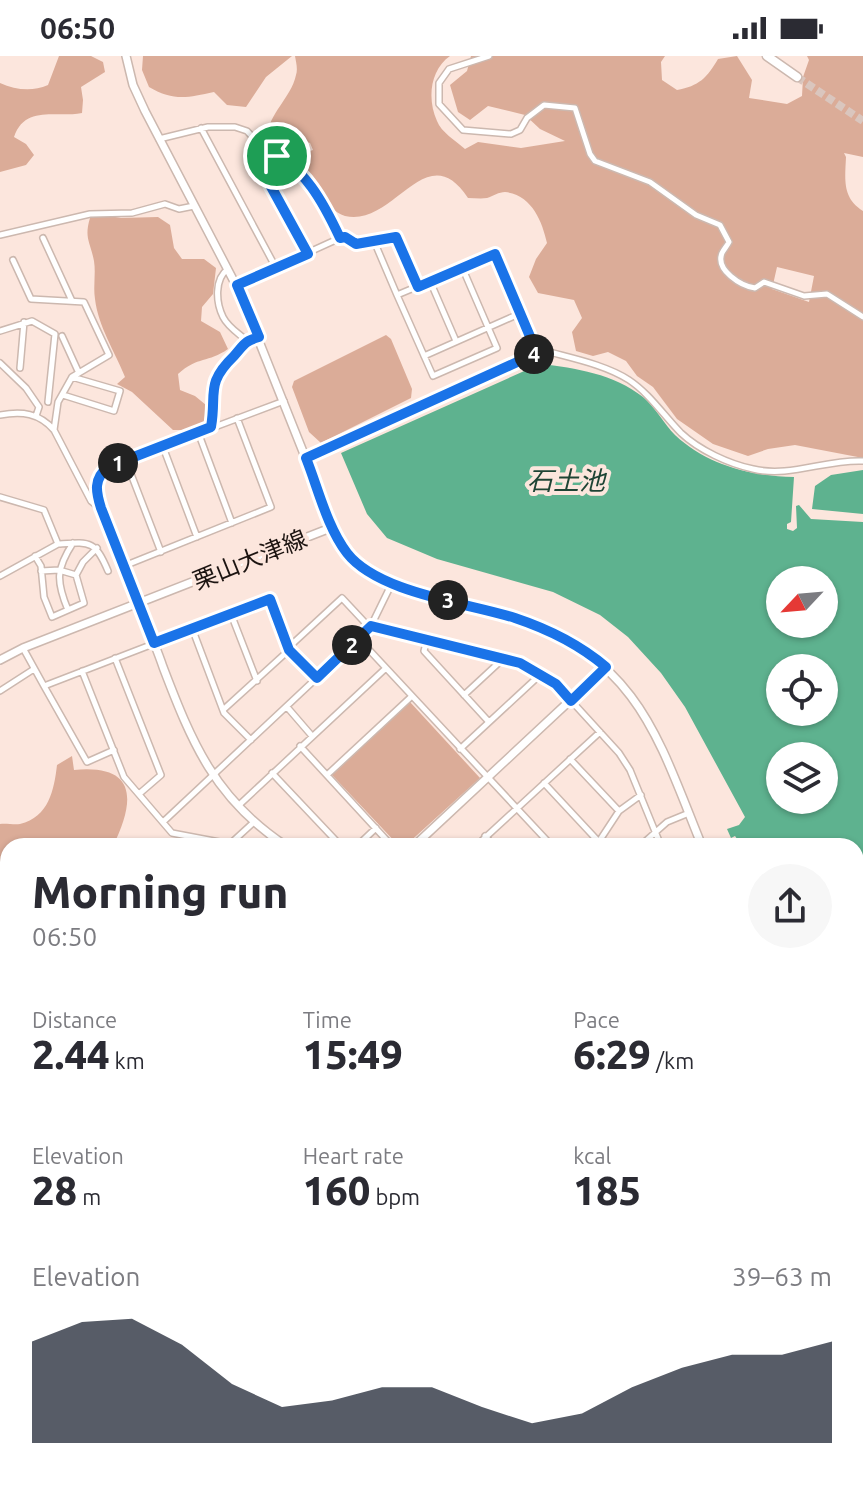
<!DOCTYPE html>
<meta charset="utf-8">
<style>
:root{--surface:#fff;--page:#f7f7f7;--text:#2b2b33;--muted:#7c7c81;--accent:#111827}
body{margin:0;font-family:Ubuntu,"Noto Sans JP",sans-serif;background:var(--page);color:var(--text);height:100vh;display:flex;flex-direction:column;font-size:30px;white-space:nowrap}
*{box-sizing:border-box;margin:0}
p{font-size:26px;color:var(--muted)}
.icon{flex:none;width:44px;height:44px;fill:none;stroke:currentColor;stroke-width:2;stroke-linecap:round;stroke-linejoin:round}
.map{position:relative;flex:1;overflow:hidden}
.drawer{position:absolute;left:0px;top:782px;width:864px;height:648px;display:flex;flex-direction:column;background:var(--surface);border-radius:24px 24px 0 0;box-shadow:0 2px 6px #0004}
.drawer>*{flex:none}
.needle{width:52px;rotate:244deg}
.fabs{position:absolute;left:766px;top:510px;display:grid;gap:16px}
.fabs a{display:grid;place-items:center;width:72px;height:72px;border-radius:50%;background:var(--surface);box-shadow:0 2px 6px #0004;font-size:40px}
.pin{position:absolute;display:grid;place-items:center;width:68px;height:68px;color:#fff;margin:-34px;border:4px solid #fff;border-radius:50%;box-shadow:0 2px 8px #0007}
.km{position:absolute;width:40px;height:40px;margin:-20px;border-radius:50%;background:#222;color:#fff;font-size:22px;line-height:40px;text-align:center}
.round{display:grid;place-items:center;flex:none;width:84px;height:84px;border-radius:42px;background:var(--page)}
.headline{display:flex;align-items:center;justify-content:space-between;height:136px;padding:0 32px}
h1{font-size:44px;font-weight:800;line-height:60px}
.metrics{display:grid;grid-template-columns:repeat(3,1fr);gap:12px;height:136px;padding:8px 32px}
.metrics div{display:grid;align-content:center}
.metrics b{font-size:40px;font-weight:800}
.metrics small{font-size:22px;font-weight:400}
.metrics p{font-size:22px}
.chart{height:224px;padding:16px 32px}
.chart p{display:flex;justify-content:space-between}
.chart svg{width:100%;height:144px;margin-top:8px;fill:var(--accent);opacity:.7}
.status{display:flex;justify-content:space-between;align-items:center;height:56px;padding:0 40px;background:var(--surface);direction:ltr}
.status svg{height:22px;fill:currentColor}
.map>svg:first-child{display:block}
.green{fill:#dbac98;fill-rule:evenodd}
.water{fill:#5eb28f;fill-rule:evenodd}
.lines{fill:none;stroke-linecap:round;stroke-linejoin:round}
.primary-tunnel{stroke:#dac6be;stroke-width:8;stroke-dasharray:8 4;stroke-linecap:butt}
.street-casing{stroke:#ccb8af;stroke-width:8}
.secondary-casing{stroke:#ccb8af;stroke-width:10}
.primary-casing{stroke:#ccb8af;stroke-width:11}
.street{stroke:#fff;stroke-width:5}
.secondary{stroke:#fff;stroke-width:7}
.primary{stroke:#fff;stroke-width:8}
.route-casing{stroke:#fff;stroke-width:16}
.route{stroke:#1a73e8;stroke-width:10}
.labels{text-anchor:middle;stroke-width:8;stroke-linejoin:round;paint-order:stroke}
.street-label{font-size:24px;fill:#1c1411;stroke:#fce6dd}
.water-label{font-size:26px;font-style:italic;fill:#1e4434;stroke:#fce6dd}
</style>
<div class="status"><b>06:50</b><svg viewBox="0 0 49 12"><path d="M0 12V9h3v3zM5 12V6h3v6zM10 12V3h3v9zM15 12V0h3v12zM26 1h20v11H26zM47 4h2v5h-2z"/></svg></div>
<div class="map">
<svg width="863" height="1430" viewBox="0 0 863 1430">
<rect width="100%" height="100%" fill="#fce6dd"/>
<path class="green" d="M 59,0 L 91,0 L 103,6 L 105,16 L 81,31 L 83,44 L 82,57 C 56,62 25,49 14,81 L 26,88 L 34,99 L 26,109 L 0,116 L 0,27 C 16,34 32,36 48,29 Z
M 143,0 L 292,0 L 266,21 L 246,51 L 227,49 L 214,36 C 187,42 173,45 149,31 L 142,14 Z
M 295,0 L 450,0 C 430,14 427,43 437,65 C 441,76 456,85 465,93 L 478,86 L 521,92 L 565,85 L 540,73 L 525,59 L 488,50 L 470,64 L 458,56 L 450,29 L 467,15 L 471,0 L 665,0 L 661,6 L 662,24 L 677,34 C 699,30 707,22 718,3 L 737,0 L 752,24 L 749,42 L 787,48 L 802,40 L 803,21 L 809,4 L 807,0 L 863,0 L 863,101 L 844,97 L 846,101 C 845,124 842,142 863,155 L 863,402 L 795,389 L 768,393 L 748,400 L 713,388 L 677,363 L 653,331 L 637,320 L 626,305 L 608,296 L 593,300 L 576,295 L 572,276 L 582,262 L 574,244 L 538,237 L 529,221 L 536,203 L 547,187 C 542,165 532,139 505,136 C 499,136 493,140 487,142 C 481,143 474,142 468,142 C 426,78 394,172 345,160 C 325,154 307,118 290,102 L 297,95 L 304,97 L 313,94 L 310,87 L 296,83 L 278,94 L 271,95 C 257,65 290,47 296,19 C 298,13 296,6 295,0 ZM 777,211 L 814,220 L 809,246 L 772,233 Z
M 104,159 L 121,162 L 158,161 L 170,169 L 174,192 L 182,203 L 204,203 L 216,212 L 213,238 L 202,251 L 201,265 L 220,276 L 228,293 C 208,307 198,300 178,318 L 180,334 L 195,340 L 206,349 L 206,365 L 194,374 L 173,374 L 132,336 L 117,328 L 125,321 C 115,296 98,270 95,243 C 93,230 96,218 94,205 C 90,185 84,182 90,162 Z
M 386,279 L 391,283 L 412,333 L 411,342 L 321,387 L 309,376 L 292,331 L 294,325 Z
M 410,646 L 480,722 L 405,790 L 399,790 L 332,719 Z
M 72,700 L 74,714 C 138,708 135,745 113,790 L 8,790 L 8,1252 L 0,1269 L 0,768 C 6,767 14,769 20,768 C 49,761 54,734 57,709 Z
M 863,1106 L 863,1319 L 856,1321 L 856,1113 Z
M 125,1422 L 722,1422 L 727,1430 L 116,1430 Z"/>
<path class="water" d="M 540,308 C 576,312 614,318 643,341 C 656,352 664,368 675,379 C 707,409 751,420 794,421 L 791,466 L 787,468 L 787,473 L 793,475 L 797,472 L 796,450 L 799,449 L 811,463 L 863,466 L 863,820 L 856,826 L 856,790 L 742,790 L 735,780 L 731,782 L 727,773 L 739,769 L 745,761 L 685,651 L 661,617 L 628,581 L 600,559 L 553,536 L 437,503 L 387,482 L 367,458 L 341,397 ZM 824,524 L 824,568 L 780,568 L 780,524 ZM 824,612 L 824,656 L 780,656 L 780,612 ZM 780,700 L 824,700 L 824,744 L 780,744 Z
M 863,414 L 863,458 L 812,453 L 815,430 L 831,419 Z"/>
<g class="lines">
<path class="primary-tunnel" d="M 797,21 L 863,65"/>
<defs>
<path id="street" d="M 489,0 L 449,13 L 439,27 L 439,48 L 463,74 L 511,78 L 520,74 L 527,62 L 544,49 L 575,52 L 590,98 L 595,105 L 650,126 L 696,159 L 720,169 L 729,186 C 727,190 724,193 722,197 C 715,214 741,230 755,232 L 764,226 L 804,240 L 827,238 L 863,261
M 201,72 L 276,212
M 159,83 L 208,71 L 235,71 L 247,75 L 267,97 L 284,103 L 298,113 L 338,177 L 340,182 L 237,229
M 267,97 L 263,116 L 308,198
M 0,179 L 90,158 L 132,157 L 165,148 L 179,153 L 194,150
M 43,182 L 72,245
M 340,182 L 345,181 L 356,188 L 396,181 L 418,231
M 374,185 L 397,239
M 13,204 L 31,243 L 84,246 L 109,299 L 72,321
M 462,211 L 497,292 L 433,320 L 397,239 L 495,198 L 537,297
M 228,213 C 214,223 216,247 223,261 C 228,271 238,277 246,284
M 430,225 L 456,285
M 0,275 L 32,265 L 55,278 L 48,346
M 62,280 L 78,315
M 424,300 L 521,257
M 0,307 L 26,332 L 39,351 L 36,360
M 20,312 L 24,266
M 0,359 C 22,355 39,357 54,374 L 91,445 L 100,452
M 211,370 L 213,331 L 217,319 L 246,284 L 258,281
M 54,374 L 58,346 L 72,321 L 120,335 L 114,355 L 63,339
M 198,376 L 232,467
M 163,391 L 197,481
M 306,402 L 542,294 C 570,302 604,308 629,324 C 650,338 664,360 681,377 C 699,394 729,408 753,413 C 790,422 826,403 863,405
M 126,405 L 161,496
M 0,441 L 44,454 L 58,488 L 0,520
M 58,488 C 90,486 95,484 108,515
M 35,500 L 41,510 L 44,541 L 52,561 L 84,547 L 76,519 L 83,506 L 97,492
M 124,510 L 271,451 L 237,362
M 41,515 L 59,514 L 76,519
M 139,547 L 101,452 C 96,436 93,423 108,411 L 284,345
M 68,554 C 56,525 56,513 73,487
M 231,558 L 257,625
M 371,570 L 520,607 L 556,628 L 619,697 L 630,714 L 661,790
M 192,572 L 224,657 L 251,684
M 359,583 L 552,790
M 427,583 L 424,595 L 489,666
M 23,592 L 44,630 L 270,543 L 289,591 L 342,542 L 370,572
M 289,594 L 317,622
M 115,602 L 161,719 L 139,738
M 82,615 L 124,721 L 172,777 L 230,788 L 254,766
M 44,630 L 87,706 L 114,694
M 0,635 L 34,613
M 464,639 L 504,602
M 287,651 L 312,680
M 223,654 L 289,594 L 289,591
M 300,690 L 392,790
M 460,693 L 541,618
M 570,703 L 619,755
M 272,717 L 341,790
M 327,719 L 412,640
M 544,727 L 598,785
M 238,750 L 386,612
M 163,766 L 370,572 L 392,527
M 485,780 L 494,790
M 357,790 L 376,772
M 476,790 L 600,676
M 596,790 L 619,755 L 641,739
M 640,790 L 667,766 L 689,757
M 856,917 L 863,914
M 856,956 L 863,953
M 856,1041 L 863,1038
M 856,1077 L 863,1077
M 856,1398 L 863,1403
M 856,1407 L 862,1417 L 861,1430"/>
<path id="secondary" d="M 126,0 L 133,29 L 145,55 L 239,235 L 333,471 C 344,494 357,511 381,523 C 425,541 472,548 517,563 C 639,604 658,682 702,790
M 140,548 C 146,569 156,590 163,611 C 192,687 215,743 286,790
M 0,604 L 23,592 L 333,471
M 414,790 L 606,611
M 856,869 L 863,864
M 856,1000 L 863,998
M 856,1388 L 863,1386
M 29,1430 L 48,1422"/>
<path id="primary" d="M 767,0 L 797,21"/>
</defs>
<use href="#street" class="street-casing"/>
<use href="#secondary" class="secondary-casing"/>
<use href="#primary" class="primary-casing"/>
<use href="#street" class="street"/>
<use href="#secondary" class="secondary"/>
<use href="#primary" class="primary"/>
</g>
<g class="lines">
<defs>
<path id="route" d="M 267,97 C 303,106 325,150 340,182 L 345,181 L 356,188 L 396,181 L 418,231 L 495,198 L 537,297 L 306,402 C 318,432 327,471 347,497 C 378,537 468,547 515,562 C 548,573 580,589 606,611 L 571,645 L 556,628 L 520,607 L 371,570 L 317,622 L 289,594 L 270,543 L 154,587 L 101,452 C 96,436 93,423 108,411 L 211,371 C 217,337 205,328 234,300 C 244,289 244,285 259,281 L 237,229 L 308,198 L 263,116 Z"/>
</defs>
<use href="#route" class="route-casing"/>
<use href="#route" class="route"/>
</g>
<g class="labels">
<g class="street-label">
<text transform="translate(250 504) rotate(-22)" y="8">栗山大津線</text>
</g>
<g class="water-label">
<text x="566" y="434">石土池</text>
</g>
</g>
</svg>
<div class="fabs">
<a><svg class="needle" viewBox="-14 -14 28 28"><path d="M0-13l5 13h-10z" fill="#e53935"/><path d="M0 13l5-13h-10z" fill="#7c7c81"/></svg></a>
<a><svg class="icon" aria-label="locate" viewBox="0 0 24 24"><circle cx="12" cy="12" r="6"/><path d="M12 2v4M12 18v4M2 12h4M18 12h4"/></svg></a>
<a><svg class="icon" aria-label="layers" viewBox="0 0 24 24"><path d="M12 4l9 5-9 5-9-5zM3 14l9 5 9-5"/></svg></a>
</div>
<div class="pin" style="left:277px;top:100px;background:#1e9e55"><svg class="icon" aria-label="arrive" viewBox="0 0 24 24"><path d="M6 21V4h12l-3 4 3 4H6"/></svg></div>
<b class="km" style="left:118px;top:407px">1</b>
<b class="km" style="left:352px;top:589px">2</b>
<b class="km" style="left:448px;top:544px">3</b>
<b class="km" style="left:534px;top:298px">4</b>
<section class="drawer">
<div class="headline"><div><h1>Morning run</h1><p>06:50</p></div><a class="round"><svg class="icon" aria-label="share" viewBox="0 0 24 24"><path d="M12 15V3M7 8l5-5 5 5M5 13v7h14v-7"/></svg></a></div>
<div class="metrics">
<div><p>Distance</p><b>2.44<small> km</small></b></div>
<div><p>Time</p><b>15:49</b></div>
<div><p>Pace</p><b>6:29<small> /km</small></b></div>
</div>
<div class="metrics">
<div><p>Elevation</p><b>28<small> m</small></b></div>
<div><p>Heart rate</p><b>160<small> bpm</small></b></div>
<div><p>kcal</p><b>185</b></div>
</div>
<div class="chart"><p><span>Elevation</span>39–63 m</p>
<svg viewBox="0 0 160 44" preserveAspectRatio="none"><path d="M0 44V13L10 7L20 6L30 14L40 26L50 33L60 31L70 27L80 27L90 33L100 38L110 35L120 27L130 21L140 17L150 17L160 13V44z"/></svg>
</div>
</section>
</div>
